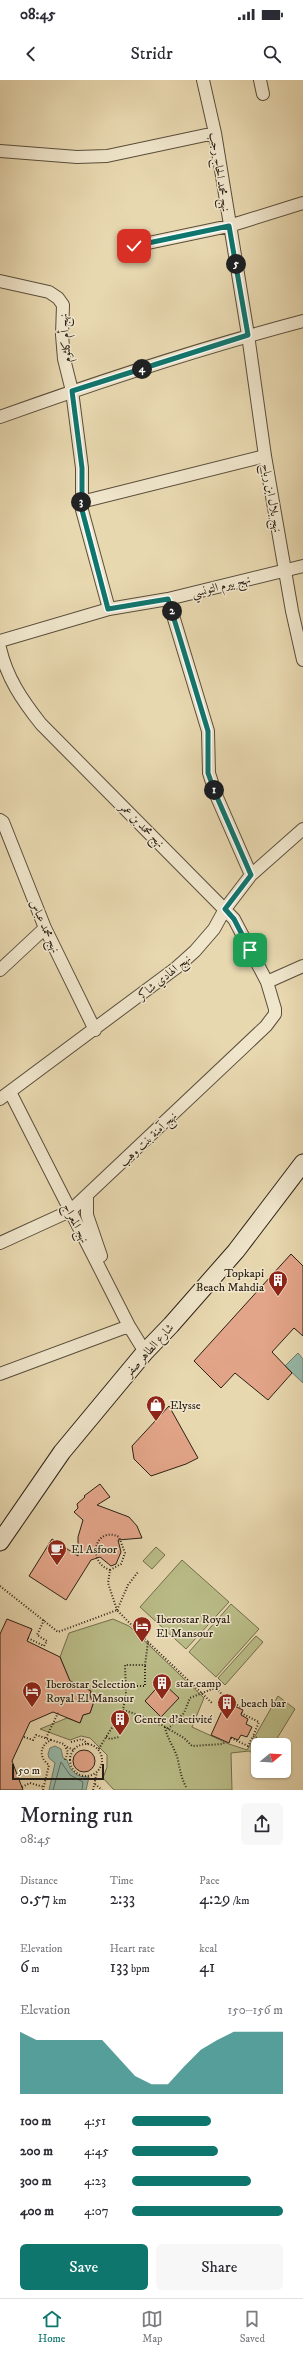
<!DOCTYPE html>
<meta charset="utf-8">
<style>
:root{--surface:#fff;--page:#f7f7f7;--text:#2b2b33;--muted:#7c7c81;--line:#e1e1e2;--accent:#0f766e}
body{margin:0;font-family:"IM FELL DW Pica",Amiri,serif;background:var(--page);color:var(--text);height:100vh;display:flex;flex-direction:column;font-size:15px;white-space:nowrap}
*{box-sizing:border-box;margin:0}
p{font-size:13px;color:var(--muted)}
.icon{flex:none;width:22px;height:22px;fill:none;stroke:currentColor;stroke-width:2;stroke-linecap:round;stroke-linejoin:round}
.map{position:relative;height:1710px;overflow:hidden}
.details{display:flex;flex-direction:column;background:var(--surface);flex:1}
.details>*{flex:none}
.needle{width:26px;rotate:72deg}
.tools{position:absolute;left:251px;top:1658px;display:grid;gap:8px}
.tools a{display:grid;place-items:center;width:40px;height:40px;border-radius:6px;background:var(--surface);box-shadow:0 1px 3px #0004;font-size:20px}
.scale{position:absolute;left:12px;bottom:10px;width:92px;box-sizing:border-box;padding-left:4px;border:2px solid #2b2015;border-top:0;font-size:11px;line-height:14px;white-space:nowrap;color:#2b2015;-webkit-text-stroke:3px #f0e6cc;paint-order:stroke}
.pin{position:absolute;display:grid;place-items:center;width:34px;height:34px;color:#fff;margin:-17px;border-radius:8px;box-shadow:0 2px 6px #0006}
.km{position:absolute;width:20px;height:20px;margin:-10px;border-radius:50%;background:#222;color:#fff;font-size:11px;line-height:20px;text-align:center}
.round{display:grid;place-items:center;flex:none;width:42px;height:42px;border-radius:6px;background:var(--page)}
.overview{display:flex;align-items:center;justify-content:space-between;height:68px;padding:0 20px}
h1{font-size:22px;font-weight:600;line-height:30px}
.metrics{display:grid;grid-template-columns:repeat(3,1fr);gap:6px;height:68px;padding:4px 20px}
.metrics div{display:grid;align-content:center}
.metrics b{font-size:17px;font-weight:600}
.metrics small{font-size:11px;font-weight:400}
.metrics p{font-size:11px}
.chart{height:112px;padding:8px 20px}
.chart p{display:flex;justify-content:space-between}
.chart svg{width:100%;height:72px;margin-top:4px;fill:var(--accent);opacity:.7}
.action{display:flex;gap:8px;margin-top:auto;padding:8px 20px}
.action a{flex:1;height:46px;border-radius:6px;background:var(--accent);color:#fff;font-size:16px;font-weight:600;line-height:46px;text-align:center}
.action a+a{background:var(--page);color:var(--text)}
ul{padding:0 20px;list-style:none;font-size:13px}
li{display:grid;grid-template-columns:64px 48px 1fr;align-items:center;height:30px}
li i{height:10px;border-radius:5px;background:var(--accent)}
.status{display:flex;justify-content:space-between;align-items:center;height:28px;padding:0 20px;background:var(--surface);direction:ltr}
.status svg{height:11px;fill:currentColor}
header{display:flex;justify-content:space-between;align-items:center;height:52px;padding:0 20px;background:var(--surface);font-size:18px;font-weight:600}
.dock{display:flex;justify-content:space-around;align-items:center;height:56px;border-top:1px solid var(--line);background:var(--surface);font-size:11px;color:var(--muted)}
.dock a{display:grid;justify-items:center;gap:2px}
.dock .selected{color:var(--accent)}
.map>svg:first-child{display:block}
.green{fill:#babd88;stroke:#726e4e}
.water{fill:#97baaa;stroke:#6c7c6e}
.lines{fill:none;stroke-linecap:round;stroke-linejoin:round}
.shore{stroke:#616d60;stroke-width:1}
.building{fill:#e3a589;stroke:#2b2015}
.minor-casing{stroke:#5a4e3c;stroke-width:14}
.secondary-casing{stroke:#2b2015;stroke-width:19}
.path{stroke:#2b2015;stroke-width:2;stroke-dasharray:1 2;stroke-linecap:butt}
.minor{stroke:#f0e6cc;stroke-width:12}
.secondary{stroke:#f0e6cc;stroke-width:17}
.route-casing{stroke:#fff;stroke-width:8}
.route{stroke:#0f766e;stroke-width:5}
.labels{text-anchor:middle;stroke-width:3;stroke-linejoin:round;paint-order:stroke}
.street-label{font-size:12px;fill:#2b2015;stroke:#f0e6cc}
.poi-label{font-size:12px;fill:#2b2015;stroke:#f0e6cc;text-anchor:start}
</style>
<div class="status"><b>08:45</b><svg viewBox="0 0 49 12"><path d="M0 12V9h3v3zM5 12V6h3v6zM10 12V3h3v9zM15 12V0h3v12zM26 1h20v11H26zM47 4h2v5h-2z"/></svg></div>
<header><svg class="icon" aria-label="back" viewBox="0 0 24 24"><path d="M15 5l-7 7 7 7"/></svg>Stridr<svg class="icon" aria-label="search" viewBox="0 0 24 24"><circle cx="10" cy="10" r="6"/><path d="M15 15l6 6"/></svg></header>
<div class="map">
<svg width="303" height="1710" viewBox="0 0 303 1710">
<rect width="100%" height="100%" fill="#e8d8b0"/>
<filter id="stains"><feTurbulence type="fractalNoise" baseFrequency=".005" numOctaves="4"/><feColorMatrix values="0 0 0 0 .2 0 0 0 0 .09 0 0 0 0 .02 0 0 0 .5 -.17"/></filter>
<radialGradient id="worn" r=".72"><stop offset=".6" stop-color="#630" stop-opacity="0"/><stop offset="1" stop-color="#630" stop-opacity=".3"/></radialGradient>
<path class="green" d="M 156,1467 L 165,1475 L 152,1489 L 143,1481 Z
M 182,1480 L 229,1522 L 186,1569 L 140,1527 Z
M 231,1524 L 259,1549 L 216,1597 L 189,1572 Z
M 113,1539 L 129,1546 L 204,1618 L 192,1647 L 229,1664 L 247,1670 L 278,1616 L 295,1629 L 273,1665 L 258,1665 L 258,1676 L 249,1671 L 231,1673 L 232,1710 L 114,1710 L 103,1698 L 107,1687 L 107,1675 L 90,1658 L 81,1656 L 70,1660 L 40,1649 L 67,1638 L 80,1643 L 83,1635 L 90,1633 L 93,1624 L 90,1615 L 91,1611 L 70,1601 L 60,1577 L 69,1553 Z
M 256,1556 L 263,1562 L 225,1605 L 218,1598 Z"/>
<path class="water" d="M 298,1273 L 303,1279 L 303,1303 L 285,1286 Z
M 55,1666 L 61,1669 L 63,1678 L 67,1680 C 70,1691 77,1698 89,1697 L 86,1710 L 49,1710 L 55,1683 L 49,1678 L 48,1674 L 50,1668 Z"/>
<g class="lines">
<path class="shore" d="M 53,1710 L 61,1682 L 70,1695 L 83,1702 L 82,1710"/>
</g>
<path class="building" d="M 291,1174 L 303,1186 L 303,1256 L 294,1248 L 272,1272 L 292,1293 L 268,1320 L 235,1293 L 221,1308 L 194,1281 Z
M 169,1326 L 198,1378 L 186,1384 L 151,1396 L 134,1379 L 132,1366 Z
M 100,1404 L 110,1417 L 97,1425 L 129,1437 L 137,1446 L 142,1458 L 118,1460 L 121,1472 L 116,1484 L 111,1486 L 100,1477 L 91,1480 L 66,1520 L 29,1496 L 52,1459 L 78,1476 L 78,1457 L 83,1440 L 74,1432 L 78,1428 L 77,1424 L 85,1417 L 84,1416 Z
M 7,1539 L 32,1549 L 27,1561 L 60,1577 L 70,1601 L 91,1611 L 90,1615 L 93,1624 L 90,1633 L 83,1635 L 80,1643 L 53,1632 L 30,1642 L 12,1681 L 23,1710 L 0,1710 L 0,1554 Z
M 162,1602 L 179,1618 L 161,1637 L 145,1621 Z
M 226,1622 L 243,1630 L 241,1635 L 248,1639 L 246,1644 L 252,1647 L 247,1657 L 241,1655 L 238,1660 L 231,1657 L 229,1663 L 211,1655 Z
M73 1681a11 11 0 1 1 22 0a11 11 0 1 1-22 0Z"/>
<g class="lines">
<defs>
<path id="minor" d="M 203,0 L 215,53 L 248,255 L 265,376 L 292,531 L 303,580
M 260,0 L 263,14
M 0,71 L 77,77 L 107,76 L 215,53
M 134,166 L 229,146 L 303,123
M 0,201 L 49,212 L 58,218 L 63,225 L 62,255 L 64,279 L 72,311 L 82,388 L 82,430 L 109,529
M 0,337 C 100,301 201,268 303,241
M 81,422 L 265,376
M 168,519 L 208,651 L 209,693 L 216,715 L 251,795
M 0,561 L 109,529 L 168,519 L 303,486
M 0,568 C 7,598 22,620 41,644 L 234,839 L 267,902 L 275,929 L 275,934 L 266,946 L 70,1131 L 0,1163
M 0,740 L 3,742 L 45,848 L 95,950
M 0,890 L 45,848
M 267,902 L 303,886
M 10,1012 L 129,1246 L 145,1272
M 0,1019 L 176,888 L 195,871 L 214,849 L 225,829 L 251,795 L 303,749
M 87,1116 L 87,1135 L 101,1176
M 0,1294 L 129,1246"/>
<path id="secondary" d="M 0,1462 L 62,1372 L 145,1272 L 171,1245 L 236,1171 L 303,1083"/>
</defs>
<use href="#minor" class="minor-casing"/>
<use href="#secondary" class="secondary-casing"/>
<path class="path" d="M 110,1490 L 121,1484 L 125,1473 L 119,1457 C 95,1445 86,1482 110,1490 L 108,1503 L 117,1530
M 0,1506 L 58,1552 L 117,1530 L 148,1562 L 145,1585 L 125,1585 L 126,1615 L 123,1630 L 98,1670
M 117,1530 L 128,1505 L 138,1492
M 28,1558 L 44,1566 L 47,1561 L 37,1555 L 44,1540
M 148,1562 L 212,1623
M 125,1606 L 145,1606 L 145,1585
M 123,1630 L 142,1636 L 151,1643 L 162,1645 L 184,1658 L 192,1666 L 223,1664 L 225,1661
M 241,1633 L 259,1642 L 253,1656
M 165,1647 C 167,1659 175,1668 178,1680 C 180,1690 181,1697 186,1707
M 168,1649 L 184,1633 L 190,1618 L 212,1609 L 219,1611 L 227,1620 L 241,1627 L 240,1628
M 24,1657 L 33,1660 L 36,1655 L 51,1660
M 106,1657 L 110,1659 L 119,1657
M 46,1658 L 58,1633
M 231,1658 L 248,1666 L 253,1656 L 270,1665
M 71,1662 L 82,1659 L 88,1664
M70 1680a16 16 0 1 1 32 0a16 16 0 1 1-32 0Z
M 67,1667 L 74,1670
M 95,1704 L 102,1710
M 22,1707 L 30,1703 L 44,1707
M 43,1710 L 49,1685 C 38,1677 40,1665 51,1660 L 64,1664 L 68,1672 L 65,1680
M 93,1710 L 97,1692"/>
<use href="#minor" class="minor"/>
<use href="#secondary" class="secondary"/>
</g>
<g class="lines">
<defs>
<path id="route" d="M 134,166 L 229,146 L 248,255 L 72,311 L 82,388 L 82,430 L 108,529 L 168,519 L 208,651 L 208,693 L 216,715 L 251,795 L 225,829 L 234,839 L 250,870"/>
</defs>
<use href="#route" class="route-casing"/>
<use href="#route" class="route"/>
</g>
<defs>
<symbol id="building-pin" viewBox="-11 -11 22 30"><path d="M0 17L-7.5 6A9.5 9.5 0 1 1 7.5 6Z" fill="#8f2418" stroke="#f0e6cc"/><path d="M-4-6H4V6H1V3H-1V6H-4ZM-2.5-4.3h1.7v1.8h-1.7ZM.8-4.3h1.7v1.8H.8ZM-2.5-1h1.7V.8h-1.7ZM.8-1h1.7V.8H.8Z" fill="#fff"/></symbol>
<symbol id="shop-pin" viewBox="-11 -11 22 30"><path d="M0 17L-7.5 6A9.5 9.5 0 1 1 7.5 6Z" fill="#8f2418" stroke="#f0e6cc"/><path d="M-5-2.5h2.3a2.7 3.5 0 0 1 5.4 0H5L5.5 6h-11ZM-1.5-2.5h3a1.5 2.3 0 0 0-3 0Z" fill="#fff"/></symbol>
<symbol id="cafe-pin" viewBox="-11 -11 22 30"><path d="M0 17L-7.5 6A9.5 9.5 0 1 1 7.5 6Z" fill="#8f2418" stroke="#f0e6cc"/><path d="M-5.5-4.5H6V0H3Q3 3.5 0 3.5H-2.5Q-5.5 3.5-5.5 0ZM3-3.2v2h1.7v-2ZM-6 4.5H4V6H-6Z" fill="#fff"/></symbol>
<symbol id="hotel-pin" viewBox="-11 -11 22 30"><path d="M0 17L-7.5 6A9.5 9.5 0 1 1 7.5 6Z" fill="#8f2418" stroke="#f0e6cc"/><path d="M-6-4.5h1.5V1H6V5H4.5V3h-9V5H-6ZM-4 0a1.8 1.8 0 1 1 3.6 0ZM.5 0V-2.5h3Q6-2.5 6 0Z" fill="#fff"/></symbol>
</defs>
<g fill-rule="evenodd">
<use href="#building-pin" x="267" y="1189" width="22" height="30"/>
<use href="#shop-pin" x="145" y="1314" width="22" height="30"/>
<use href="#cafe-pin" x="46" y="1458" width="22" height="30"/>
<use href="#hotel-pin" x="131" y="1535" width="22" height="30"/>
<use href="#building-pin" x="151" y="1592" width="22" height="30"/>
<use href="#hotel-pin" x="21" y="1600" width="22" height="30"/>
<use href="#building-pin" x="216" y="1612" width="22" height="30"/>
<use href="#building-pin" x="109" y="1628" width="22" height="30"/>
</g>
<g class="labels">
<g class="street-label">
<text transform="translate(220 92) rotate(81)" y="4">نهج محمد الحاج رجب</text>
<text transform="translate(65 258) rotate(-94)" y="4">نهج أم كلثوم</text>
<text transform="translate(272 418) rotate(80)" y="4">نهج بلال ابن رباح</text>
<text transform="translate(221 506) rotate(-14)" y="4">نهج بيرم التونسي</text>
<text transform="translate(142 745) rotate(45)" y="4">نهج محمد بن عمر</text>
<text transform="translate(45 846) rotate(66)" y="4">نهج محمد عباس</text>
<text transform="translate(164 897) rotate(-39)" y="4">نهج الهادي شاكر</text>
<text transform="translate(148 1059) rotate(-43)" y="4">نهج آمنة بنت وهب</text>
<text transform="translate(76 1143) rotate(63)" y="4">نهج المعراج</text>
<text transform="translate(149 1270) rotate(-48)" y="4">شارع الطاهر صفر</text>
</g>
<g class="poi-label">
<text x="264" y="1197" text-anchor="end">Topkapi<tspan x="264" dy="14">Beach Mahdia</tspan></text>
<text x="170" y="1329">Elysse</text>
<text x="71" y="1473">El Asfoor</text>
<text x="156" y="1543">Iberostar Royal<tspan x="156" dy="14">El Mansour</tspan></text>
<text x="176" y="1607">star camp</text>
<text x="46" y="1608">Iberostar Selection<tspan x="46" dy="14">Royal El Mansour</tspan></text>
<text x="241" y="1627">beach bar</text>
<text x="134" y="1643">Centre d'activité</text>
</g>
</g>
<rect width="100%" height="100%" filter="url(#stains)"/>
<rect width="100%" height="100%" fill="url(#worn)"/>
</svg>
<div class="tools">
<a><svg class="needle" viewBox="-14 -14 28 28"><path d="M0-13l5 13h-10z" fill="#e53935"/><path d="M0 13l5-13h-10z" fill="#7c7c81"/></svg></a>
</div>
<div class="scale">50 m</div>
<div class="pin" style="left:250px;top:870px;background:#1e9e55"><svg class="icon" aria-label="arrive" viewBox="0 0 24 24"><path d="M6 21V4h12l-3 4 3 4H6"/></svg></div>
<div class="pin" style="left:134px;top:166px;background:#d93025"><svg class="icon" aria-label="check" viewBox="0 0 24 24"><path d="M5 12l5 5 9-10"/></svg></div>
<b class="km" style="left:214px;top:710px">1</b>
<b class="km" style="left:172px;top:531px">2</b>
<b class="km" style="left:81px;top:422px">3</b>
<b class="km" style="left:142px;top:289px">4</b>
<b class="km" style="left:236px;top:184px">5</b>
</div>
<section class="details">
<div class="overview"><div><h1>Morning run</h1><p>08:45</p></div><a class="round"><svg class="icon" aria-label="share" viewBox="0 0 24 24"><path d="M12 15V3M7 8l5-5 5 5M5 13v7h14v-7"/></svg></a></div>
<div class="metrics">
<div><p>Distance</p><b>0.57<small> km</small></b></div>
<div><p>Time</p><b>2:33</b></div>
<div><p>Pace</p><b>4:29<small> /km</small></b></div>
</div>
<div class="metrics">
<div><p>Elevation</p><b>6<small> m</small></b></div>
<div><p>Heart rate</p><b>133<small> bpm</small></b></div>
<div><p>kcal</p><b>41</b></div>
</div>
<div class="chart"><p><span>Elevation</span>150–156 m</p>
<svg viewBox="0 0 160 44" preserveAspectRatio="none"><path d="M0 44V6L10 11L20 11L30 11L40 11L50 11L60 22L70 33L80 38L90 38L100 27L110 17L120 11L130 6L140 6L150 6L160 6V44z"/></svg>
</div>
<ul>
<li><b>100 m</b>4:51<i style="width:52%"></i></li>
<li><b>200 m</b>4:45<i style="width:57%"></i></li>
<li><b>300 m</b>4:23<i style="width:79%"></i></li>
<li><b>400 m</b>4:07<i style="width:100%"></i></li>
</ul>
<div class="action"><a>Save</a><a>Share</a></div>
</section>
<nav class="dock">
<a class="selected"><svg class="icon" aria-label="home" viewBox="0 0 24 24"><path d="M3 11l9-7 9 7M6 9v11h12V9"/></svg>Home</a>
<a><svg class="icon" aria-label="map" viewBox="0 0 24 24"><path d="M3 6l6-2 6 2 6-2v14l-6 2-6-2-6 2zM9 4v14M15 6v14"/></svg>Map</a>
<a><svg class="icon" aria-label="saved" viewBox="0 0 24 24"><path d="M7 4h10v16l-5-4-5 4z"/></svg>Saved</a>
</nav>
